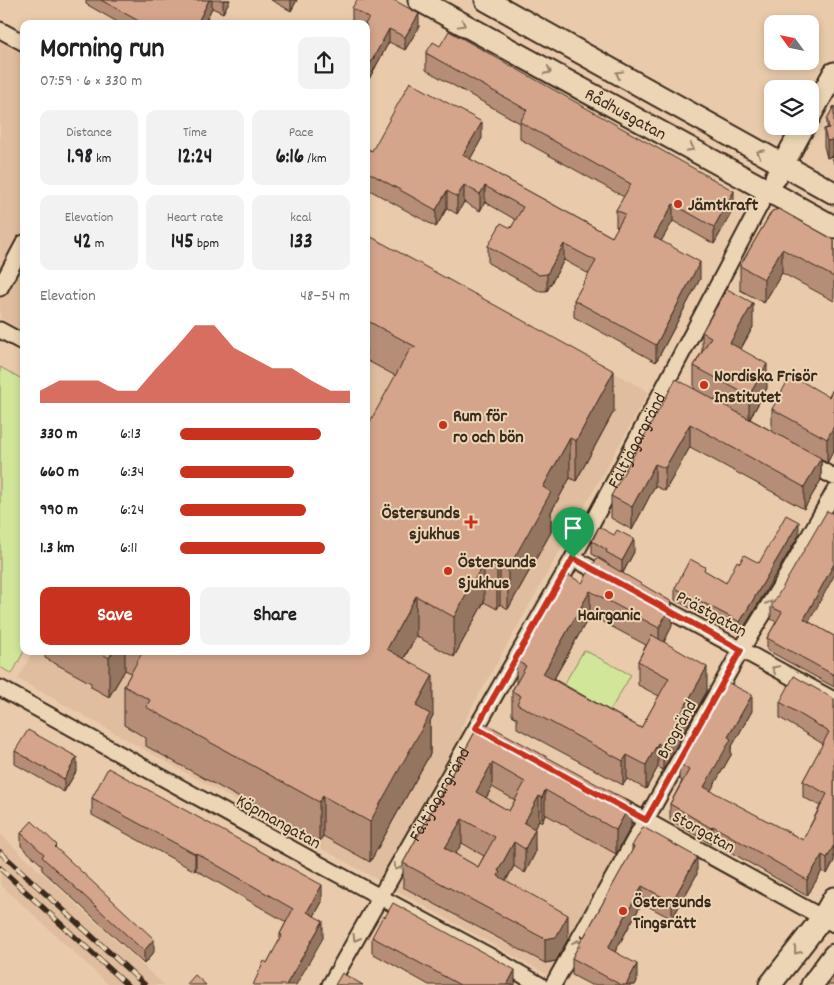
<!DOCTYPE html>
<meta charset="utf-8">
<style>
:root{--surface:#fff;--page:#f2f2f2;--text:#202124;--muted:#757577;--accent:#c8321e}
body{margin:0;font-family:Dekko,sans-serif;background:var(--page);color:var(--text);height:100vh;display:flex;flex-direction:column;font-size:19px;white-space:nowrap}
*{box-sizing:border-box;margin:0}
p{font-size:16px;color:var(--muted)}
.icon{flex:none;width:28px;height:28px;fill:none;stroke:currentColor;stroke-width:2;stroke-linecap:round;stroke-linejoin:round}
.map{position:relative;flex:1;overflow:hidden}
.sheet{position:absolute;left:20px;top:20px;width:350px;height:635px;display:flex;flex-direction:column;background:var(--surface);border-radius:10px;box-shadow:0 2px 8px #0003}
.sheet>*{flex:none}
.needle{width:32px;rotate:303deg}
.buttons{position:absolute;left:764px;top:15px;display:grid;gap:10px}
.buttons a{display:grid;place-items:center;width:55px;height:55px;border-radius:10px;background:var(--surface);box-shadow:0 2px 8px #0003;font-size:25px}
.pin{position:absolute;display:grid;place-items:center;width:42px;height:42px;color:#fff;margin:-51px -21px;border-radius:50% 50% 50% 0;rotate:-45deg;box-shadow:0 0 5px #0007}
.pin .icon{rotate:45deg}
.round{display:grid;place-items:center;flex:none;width:52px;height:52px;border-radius:10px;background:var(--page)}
.headline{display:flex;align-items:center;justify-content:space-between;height:85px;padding:0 20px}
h1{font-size:28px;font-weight:700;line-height:38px}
.metrics{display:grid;grid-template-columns:repeat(3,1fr);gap:8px;height:85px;padding:5px 20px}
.metrics div{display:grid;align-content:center;border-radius:10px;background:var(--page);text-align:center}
.metrics b{font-size:21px;font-weight:700}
.metrics small{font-size:14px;font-weight:400}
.metrics p{font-size:14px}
.chart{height:140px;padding:10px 20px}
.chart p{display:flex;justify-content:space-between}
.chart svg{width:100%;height:90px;margin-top:5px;fill:var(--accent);opacity:.7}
.cta{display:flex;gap:10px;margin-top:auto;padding:10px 20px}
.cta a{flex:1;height:58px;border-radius:10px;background:var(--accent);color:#fff;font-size:20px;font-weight:700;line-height:58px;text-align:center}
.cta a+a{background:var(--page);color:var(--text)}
ul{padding:0 20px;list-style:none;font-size:16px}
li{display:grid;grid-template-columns:80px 60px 1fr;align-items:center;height:38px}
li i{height:12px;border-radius:6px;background:var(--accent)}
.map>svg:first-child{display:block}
.built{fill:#e0bd9e}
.green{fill:#d2e69a;stroke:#86885c}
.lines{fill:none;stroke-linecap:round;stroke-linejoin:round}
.street-casing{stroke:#3b2a1e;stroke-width:19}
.secondary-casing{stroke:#3b2a1e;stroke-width:25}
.street{stroke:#ebd5b4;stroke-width:15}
.secondary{stroke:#ebd5b4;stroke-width:21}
.rail-casing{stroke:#3b2a1e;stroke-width:5.5}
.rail{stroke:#ebd5b4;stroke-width:4;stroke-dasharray:11;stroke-linecap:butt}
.wall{fill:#b68e78;stroke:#3b2a1e;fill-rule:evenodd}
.shaded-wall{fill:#947461;stroke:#3b2a1e}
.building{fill:#d4a58b;stroke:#3b2a1e;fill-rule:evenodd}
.oneway{stroke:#938069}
.route-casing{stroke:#fff;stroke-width:10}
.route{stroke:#c8321e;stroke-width:6}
.poi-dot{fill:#c8321e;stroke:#ebd5b4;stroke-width:2}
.labels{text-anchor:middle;stroke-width:4;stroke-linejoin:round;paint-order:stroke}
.street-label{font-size:18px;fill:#3b2a1e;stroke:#ebd5b4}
.poi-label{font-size:18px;font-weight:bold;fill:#3b2a1e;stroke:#ebd5b4;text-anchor:start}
</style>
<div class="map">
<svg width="834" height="985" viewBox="0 0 834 985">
<rect width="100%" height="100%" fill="#e9cbab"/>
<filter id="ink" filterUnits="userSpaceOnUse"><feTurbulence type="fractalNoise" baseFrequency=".02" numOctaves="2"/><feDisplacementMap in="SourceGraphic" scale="10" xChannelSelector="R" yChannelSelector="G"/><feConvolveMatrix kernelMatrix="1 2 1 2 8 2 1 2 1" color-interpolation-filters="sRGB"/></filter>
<g filter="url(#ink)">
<path class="built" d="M 0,41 L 24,55 L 24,331 L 0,318 Z
M 366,234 L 649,392 L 460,729 L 639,825 L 553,978 L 18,679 L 33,651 L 366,651 Z
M 0,834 L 28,860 L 164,985 L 109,985 L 0,884 Z"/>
<path class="green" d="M 0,367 L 24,380 L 24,651 L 12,674 L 0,667 Z
M 584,650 L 631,675 L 609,712 L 563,686 Z"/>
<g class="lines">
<defs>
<g id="street">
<path d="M 0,30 L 24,43"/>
<path d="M 0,288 L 24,243"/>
<path d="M 0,330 L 24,343"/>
<path d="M 803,460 L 834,477"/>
<path d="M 573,558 L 609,578"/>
<path d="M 655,603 L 834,700"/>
<path d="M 0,688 L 319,864 L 486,954 L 540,985"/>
<path d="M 614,803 L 834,924"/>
<path id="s1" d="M 330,985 L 573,558 L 615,480 L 768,190"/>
<path d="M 553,985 L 741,650 L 783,582 L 834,492"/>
</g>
<g id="secondary">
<path id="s2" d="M 419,0 L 834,227"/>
<path d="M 486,0 L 834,193"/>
<path d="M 810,116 L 834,73"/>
<path d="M 776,177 L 804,126"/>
<path d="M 770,985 L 823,917 L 834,898"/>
<path d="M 812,985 L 834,955"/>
</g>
</defs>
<use href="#street" class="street-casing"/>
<use href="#secondary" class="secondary-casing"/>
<use href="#street" class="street"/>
<use href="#secondary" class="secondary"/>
<defs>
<path id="rail" d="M 0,852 L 145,985
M 0,868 L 127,985"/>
</defs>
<use href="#rail" class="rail-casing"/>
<use href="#rail" class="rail"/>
</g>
<path class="wall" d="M 86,0 L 230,0 L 223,13 L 212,8 L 204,24 L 121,24 L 86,4 Z
M 271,0 L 297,0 L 291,11 Z
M 352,8 L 419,27 L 405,50 L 389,42 L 369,79 L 366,77 L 366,24 L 357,24 L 352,21 Z
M 426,53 L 734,208 L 714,244 L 673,221 L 661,241 L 700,279 L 656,362 L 574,317 L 574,300 L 589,274 L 564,260 L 547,291 L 539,291 L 488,263 L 488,246 L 511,228 L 516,220 L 485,202 L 480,211 L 464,202 L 457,214 L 447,208 L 436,227 L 366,188 L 366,148 L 372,151 L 482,138 L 470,159 L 612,237 L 618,227 L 616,226 L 616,210 L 624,197 L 520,139 L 520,123 L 426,70 Z
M 834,106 L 834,164 L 832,156 L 827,158 L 824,146 L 824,129 L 827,129 L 827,119 Z
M 772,211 L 834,240 L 834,301 L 782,273 L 764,303 L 740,290 L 740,266 Z
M 366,234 L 614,411 L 576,481 L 570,478 L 551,512 L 551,532 L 508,609 L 500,604 L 497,609 L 484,602 L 454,657 L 416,636 L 404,659 L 433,715 L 430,721 L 430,754 L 370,862 L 323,836 L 319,842 L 146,746 L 146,738 L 124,725 L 124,686 L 131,673 L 125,670 L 109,697 L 91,687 L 91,683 L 45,658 L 45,651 L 366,651 L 396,376 L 366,360 Z
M 753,327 L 741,349 L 767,388 L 750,419 L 772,431 L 772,409 L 829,397 L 834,387 L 834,450 L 827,463 L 821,459 L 821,480 L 804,509 L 690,447 L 665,491 L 655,486 L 632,530 L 611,518 L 611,496 L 694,389 L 694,366 L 702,351 L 702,332 Z
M 799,535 L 740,634 L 675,600 L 675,588 L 705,571 L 726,583 L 740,563 L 759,563 Z
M 592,541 L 634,552 L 623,573 L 672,626 L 664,642 L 707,691 L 663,770 L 658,767 L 646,789 L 627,779 L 623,785 L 517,728 L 517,718 L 512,715 L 512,691 L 516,683 L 516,661 L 582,583 L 606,563 L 606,562 L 592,554 ZM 590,615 L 646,645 L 638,661 L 638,685 L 659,696 L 641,728 L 554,679 Z
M 771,607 L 809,622 L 834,636 L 834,687 L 767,650 L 767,638 L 776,622 L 771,619 Z
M 834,699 L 834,861 L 827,874 L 822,871 L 807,896 L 713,842 L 711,844 L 670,820 L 670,804 L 682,781 L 679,779 L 679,763 L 752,711 L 731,748 L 731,755 L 710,791 L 803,840 L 820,806 L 803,797 L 803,781 L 823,744 L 780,718 L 780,702 Z
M 481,721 L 631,827 L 616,854 L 545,814 L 542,822 L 539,820 L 534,829 L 535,853 L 525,873 L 514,866 L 506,881 L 568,939 L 556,961 L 545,963 L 403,887 L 403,863 ZM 492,787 L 515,800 L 509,811 L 486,798 ZM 462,843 L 484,856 L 478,867 L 455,854 Z
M 15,751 L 77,770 L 64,792 L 15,764 Z
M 92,798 L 322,902 L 314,916 L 323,938 L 267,963 L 280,940 L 280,934 L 286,922 L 196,870 L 195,871 L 92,815 Z
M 21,833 L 57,850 L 154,952 L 144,964 L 42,870 L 42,865 L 21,846 Z
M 632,846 L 697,874 L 672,919 L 642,903 L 615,952 L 637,981 L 635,985 L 591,985 L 572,975 L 572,958 L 632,851 Z
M 372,937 L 515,985 L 429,985 L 372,953 Z"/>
<path class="shaded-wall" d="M 209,0 L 212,0 L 212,8 L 204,24 L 197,24 Z
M 223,0 L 230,0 L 223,13 Z
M 291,0 L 297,0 L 291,11 Z
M 419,14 L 419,27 L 405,50 L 405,37 Z
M 389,29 L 389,42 L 369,79 L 369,66 Z
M 482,122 L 482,138 L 463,172 L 463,155 Z
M 832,140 L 832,156 L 827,158 L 827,141 Z
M 464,185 L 464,202 L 457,214 L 457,197 Z
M 485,186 L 485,202 L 480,211 L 480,194 Z
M 447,191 L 447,208 L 436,227 L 436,210 Z
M 734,191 L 734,208 L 714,244 L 714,227 Z
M 673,204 L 673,221 L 654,253 L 654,237 Z
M 564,244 L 564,260 L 547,291 L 547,274 Z
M 782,249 L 782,273 L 764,303 L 764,279 Z
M 700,262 L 700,279 L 656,362 L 656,345 Z
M 753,303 L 753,327 L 730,367 L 730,343 Z
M 767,364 L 767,388 L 749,420 L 749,396 Z
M 614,371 L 614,411 L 576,481 L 576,441 Z
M 690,424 L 690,447 L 665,491 L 665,468 Z
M 834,426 L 834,450 L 827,463 L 827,439 Z
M 570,438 L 570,478 L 551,512 L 551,532 L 508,609 L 508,569 L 543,487 Z
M 821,458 L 821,480 L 804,509 L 804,487 Z
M 655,464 L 655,486 L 632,530 L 632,507 Z
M 799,522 L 799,535 L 740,634 L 740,622 Z
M 634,539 L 634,552 L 622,574 L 622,561 Z
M 484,562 L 484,602 L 454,657 L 454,617 Z
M 500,564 L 500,604 L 497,609 L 497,569 Z
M 834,564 L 834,576 L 804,631 L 804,619 Z
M 590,591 L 590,615 L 543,698 L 543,674 Z
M 416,596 L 416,636 L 387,689 L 387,649 Z
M 672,602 L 672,626 L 659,652 L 659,628 Z
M 113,651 L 125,651 L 125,670 L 109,697 L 109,658 Z
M 707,667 L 707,691 L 663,770 L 663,746 Z
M 433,675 L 433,715 L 430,721 L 430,754 L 370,862 L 370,822 L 416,706 Z
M 752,695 L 752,711 L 731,748 L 731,755 L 704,803 L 704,787 L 728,737 Z
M 658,743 L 658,767 L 646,789 L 646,765 Z
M 627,755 L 627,779 L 623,785 L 623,761 Z
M 77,757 L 77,770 L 64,792 L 64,779 Z
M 492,763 L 492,787 L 476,816 L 476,792 Z
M 545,790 L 545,814 L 542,822 L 542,798 Z
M 323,796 L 323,836 L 319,842 L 319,802 Z
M 539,796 L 539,820 L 524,847 L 524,823 Z
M 631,803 L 631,827 L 616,854 L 616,830 Z
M 462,819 L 462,843 L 445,872 L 445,848 Z
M 713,826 L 713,842 L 711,844 L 711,828 Z
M 535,829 L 535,853 L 525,873 L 525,849 Z
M 514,842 L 514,866 L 500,890 L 498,900 L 498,871 Z
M 834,845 L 834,861 L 827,874 L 827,858 Z
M 196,853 L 196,870 L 195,871 L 195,854 Z
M 822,855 L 822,871 L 807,896 L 807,880 Z
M 697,857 L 697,874 L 672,919 L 672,902 Z
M 322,885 L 322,902 L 307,929 L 307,912 Z
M 642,886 L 642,903 L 608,964 L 608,948 Z
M 568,915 L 568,939 L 556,961 L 545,963 L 545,939 Z
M 323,921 L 323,938 L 296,985 L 286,985 Z
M 154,939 L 154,952 L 144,964 L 144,951 Z
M 637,964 L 637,981 L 635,985 L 626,985 Z
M 515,970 L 515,985 L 507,985 Z"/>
<path class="building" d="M 101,0 L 209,0 L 197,24 L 144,24 Z
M 357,0 L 394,0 L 419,14 L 405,37 L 389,29 L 369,66 L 366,64 L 366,24 L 365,24 L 369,18 L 352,8 Z
M 449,31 L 734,191 L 714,227 L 673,204 L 654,237 L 700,262 L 656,345 L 574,300 L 596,261 L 564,244 L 547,274 L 539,275 L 488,246 L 501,223 L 511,228 L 523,207 L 485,186 L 480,194 L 464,185 L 457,197 L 447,191 L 436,210 L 366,171 L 366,148 L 372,151 L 410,82 L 482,122 L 463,155 L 612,237 L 625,214 L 616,210 L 631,184 L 520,122 L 527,110 L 426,53 L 433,42 L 440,46 Z
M 834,106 L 834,148 L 832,140 L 827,141 L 824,129 L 829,128 L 827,119 Z
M 779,209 L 834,240 L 834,277 L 782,249 L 764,279 L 740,266 L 772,211 Z
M 366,234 L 614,371 L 576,441 L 570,438 L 543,487 L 551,492 L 508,569 L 500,564 L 497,569 L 484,562 L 454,617 L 416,596 L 387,649 L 433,675 L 416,706 L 430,714 L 370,822 L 323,796 L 319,802 L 146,707 L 150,700 L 124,686 L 143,651 L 366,651 L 366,429 L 410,349 L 416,347 L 366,320 Z
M 727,289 L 753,303 L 730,343 L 767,364 L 749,396 L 694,366 L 711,337 L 702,332 Z
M 791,375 L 829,397 L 834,387 L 834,426 L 827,439 L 772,409 Z
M 676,379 L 821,458 L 804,487 L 690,424 L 665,468 L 655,464 L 632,507 L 611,496 Z
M 827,511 L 834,514 L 834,564 L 804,619 L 834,636 L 834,675 L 767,638 L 782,612 L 771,607 Z
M 786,515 L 799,522 L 740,622 L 675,588 L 690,559 L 705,567 L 704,570 L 726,583 L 737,561 L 740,563 L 744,555 L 759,563 Z
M 599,527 L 614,535 L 617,530 L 634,539 L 622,561 L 606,552 L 607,550 L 592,541 Z
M 597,558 L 672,602 L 659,628 L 590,591 L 543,674 L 641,728 L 669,678 L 638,661 L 652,635 L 707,667 L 663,746 L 658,743 L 646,765 L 627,755 L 623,761 L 517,704 L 521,696 L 512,691 L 526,666 L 516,661 L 565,573 L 582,583 Z
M 98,651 L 113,651 L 109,658 Z
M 794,676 L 834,699 L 834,845 L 827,858 L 822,855 L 807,880 L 713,826 L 711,828 L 670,804 L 689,770 L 679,763 L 724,684 L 725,685 L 727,682 L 752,695 L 728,737 L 731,739 L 704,787 L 803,840 L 827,794 L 803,781 L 829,732 L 780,702 Z
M 481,721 L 631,803 L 616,830 L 545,790 L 542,798 L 539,796 L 524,823 L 535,829 L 525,849 L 514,842 L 498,871 L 500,872 L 498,876 L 568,915 L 556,937 L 545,939 L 403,863 ZM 492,763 L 525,782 L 509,811 L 476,792 ZM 462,819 L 495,837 L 478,867 L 445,848 Z
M 28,730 L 77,757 L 64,779 L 15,751 Z
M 108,768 L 322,885 L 307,912 L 323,921 L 286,985 L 253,985 L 264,961 L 267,963 L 282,935 L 280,934 L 293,909 L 196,853 L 195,854 L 92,798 Z
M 32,821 L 57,845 L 55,847 L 154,939 L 144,951 L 42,857 L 44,854 L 21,833 Z
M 643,827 L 697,857 L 672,902 L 642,886 L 608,948 L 637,964 L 626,985 L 621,985 L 572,958 L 583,937 L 581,938 L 582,935 L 584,937 L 634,847 L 632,846 Z
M 393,903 L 515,970 L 507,985 L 460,985 L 372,937 L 383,916 L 385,917 Z
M 342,973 L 363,985 L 335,985 Z
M 195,975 L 206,985 L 188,985 L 187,984 Z
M 834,975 L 834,985 L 828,985 Z"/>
<defs><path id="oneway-chevron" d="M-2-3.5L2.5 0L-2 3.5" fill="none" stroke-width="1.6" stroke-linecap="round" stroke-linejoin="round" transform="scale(1.25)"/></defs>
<g class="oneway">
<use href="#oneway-chevron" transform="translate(462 24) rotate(29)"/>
<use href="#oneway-chevron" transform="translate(548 71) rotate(28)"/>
<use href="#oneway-chevron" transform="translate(619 74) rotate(-151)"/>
<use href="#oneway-chevron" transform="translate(691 148) rotate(28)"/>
<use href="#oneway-chevron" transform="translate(760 153) rotate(-151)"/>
<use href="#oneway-chevron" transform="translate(770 604) rotate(-58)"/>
<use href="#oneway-chevron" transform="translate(775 669) rotate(-152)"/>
<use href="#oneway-chevron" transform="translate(397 867) rotate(120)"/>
<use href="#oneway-chevron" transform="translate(356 938) rotate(120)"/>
<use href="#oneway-chevron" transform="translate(577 943) rotate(-61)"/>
<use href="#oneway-chevron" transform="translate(797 951) rotate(128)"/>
</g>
</g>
<g class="lines" filter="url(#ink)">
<defs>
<path id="route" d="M 573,558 L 741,650 L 646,820 L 476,728 Z"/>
</defs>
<use href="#route" class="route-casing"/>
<use href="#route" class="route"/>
</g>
<g class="poi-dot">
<circle cx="678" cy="204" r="5"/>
<circle cx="704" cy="385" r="5"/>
<circle cx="443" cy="425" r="5"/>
<path d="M468.5 514.5h5v5h5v5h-5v5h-5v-5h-5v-5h5z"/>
<circle cx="448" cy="571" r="5"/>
<circle cx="609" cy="595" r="5"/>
<circle cx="623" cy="911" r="5"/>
</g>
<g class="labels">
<g class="street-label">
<text dy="6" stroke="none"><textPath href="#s2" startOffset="236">Rådhusgatan</textPath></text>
<text dy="6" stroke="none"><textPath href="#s1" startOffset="625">Fältjägargränd</textPath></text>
<text transform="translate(712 613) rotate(29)" y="6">Prästgatan</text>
<text transform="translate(676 729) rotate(-61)" y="6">Brogränd</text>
<text dy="6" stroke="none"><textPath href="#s1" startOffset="220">Fältjägargränd</textPath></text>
<text transform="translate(279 821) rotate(29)" y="6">Köpmangatan</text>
<text transform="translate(704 831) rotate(29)" y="6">Storgatan</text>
</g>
<g class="poi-label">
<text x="688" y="210">Jämtkraft</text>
<text x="714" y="381">Nordiska Frisör<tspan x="714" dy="21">Institutet</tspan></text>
<text x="453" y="421">Rum för<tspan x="453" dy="21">ro och bön</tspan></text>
<text x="460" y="518" text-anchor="end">Östersunds<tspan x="460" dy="21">sjukhus</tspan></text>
<text x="458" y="567">Östersunds<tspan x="458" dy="21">Sjukhus</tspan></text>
<text x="609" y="620" text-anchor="middle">Hairganic</text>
<text x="633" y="907">Östersunds<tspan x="633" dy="21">Tingsrätt</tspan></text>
</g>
</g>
</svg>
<div class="buttons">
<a><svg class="needle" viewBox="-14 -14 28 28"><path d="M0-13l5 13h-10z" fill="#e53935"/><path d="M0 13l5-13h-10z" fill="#757577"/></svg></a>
<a><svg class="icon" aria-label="layers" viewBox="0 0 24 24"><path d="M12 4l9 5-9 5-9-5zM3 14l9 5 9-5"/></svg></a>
</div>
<div class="pin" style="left:573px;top:558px;background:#1e9e55"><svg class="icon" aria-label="arrive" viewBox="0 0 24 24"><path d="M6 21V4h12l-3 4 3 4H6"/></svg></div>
<section class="sheet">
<div class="headline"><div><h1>Morning run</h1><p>07:59 · 6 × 330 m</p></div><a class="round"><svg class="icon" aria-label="share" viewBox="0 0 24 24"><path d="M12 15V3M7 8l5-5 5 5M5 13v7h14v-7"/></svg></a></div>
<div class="metrics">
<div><p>Distance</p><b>1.98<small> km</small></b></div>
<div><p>Time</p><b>12:24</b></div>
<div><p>Pace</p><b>6:16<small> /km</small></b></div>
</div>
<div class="metrics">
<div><p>Elevation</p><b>42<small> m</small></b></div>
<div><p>Heart rate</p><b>145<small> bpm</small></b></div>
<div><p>kcal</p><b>133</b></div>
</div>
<div class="chart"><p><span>Elevation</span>48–54 m</p>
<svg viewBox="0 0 160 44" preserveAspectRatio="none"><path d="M0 44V38L10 33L20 33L30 33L40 38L50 38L60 27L70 17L80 6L90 6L100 17L110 22L120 27L130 27L140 33L150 38L160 38V44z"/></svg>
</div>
<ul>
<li><b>330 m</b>6:13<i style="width:83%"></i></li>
<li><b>660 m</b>6:34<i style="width:67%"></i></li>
<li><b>990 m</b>6:24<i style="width:74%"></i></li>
<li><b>1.3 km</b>6:11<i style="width:85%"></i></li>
</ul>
<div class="cta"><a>Save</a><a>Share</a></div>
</section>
</div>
